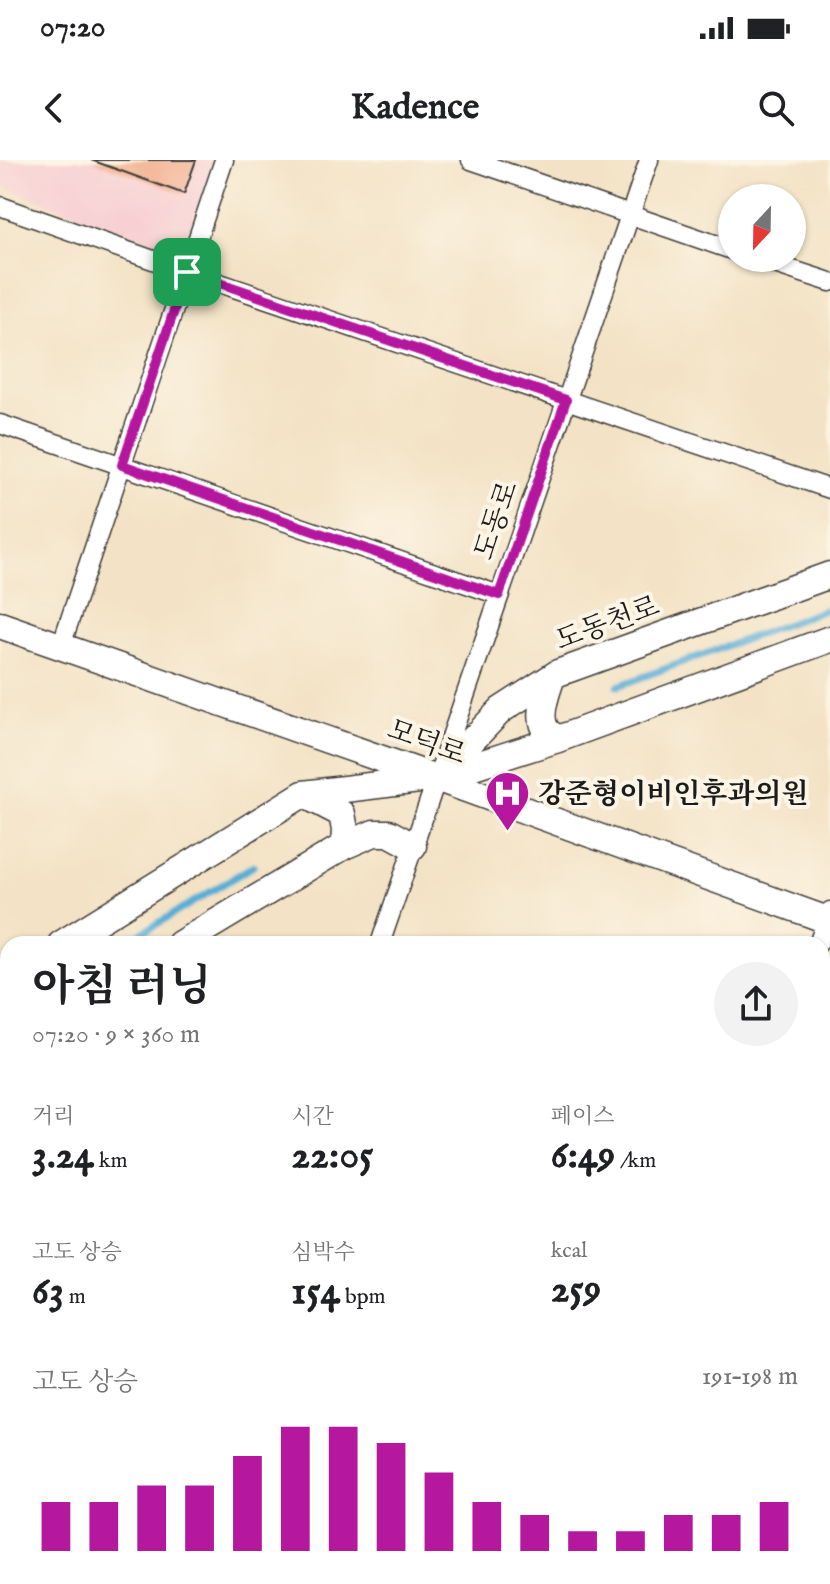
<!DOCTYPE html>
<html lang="ko">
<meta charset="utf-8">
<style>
:root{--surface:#fff;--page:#f2f2f2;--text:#202124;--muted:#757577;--accent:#b5179e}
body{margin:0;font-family:"IM FELL English","Noto Serif KR",serif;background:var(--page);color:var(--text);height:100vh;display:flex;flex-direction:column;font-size:30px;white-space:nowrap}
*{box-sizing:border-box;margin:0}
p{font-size:26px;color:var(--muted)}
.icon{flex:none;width:44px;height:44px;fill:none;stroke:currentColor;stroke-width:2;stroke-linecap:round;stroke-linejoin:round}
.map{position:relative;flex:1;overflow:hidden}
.panel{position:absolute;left:0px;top:776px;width:830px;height:648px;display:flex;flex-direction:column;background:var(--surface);border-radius:24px 24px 0 0;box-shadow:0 2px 6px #0004}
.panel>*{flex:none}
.needle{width:52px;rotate:202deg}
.tools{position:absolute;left:718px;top:24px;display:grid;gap:16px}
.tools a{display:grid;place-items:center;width:88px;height:88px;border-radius:50%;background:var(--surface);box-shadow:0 2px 6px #0004;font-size:40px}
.pin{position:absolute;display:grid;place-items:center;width:68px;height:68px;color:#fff;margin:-34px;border-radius:16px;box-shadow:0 4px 12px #0006}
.round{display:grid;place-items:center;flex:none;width:84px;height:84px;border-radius:42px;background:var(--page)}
.head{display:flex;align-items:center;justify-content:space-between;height:136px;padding:0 32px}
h1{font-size:44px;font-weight:700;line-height:60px}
.stats{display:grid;grid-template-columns:repeat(3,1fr);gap:12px;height:136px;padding:8px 32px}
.stats div{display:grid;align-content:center}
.stats b{font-size:40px;font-weight:700}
.stats small{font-size:22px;font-weight:400}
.stats p{font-size:22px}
.chart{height:224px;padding:16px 32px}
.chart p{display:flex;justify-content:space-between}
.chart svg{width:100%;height:144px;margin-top:8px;stroke:var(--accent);stroke-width:6}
.status{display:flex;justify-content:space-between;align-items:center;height:56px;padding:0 40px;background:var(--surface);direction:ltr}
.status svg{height:22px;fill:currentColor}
header{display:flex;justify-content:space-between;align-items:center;height:104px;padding:0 32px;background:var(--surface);font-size:36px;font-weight:700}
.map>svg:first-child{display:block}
.built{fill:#f7cfd3}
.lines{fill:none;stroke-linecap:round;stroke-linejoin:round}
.stream{stroke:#59aed5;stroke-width:7}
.building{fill:#f2ad8d}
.street-casing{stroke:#3c3a35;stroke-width:21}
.secondary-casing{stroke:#3c3a35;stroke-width:29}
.street{stroke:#fff;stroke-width:18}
.secondary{stroke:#fff;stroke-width:26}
.route-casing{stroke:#fff;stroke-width:16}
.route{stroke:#b5179e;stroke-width:10}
.labels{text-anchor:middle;stroke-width:8;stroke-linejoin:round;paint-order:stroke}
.street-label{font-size:28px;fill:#1c1c1c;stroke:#fcf5e5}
.poi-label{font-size:28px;font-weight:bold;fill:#1c1c1c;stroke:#fcf5e5;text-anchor:start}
</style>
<div class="status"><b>07:20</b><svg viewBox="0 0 49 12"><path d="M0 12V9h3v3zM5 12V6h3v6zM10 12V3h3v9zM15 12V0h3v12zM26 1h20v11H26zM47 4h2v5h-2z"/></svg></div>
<header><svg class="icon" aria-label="back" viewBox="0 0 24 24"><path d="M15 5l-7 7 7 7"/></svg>Kadence<svg class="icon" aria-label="search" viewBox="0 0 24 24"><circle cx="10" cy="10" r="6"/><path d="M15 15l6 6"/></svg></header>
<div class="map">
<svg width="830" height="1424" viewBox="0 0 830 1424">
<rect width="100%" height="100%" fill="#fcf5e5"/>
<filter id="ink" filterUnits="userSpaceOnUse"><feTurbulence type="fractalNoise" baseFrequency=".0125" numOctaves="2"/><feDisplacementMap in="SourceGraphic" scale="16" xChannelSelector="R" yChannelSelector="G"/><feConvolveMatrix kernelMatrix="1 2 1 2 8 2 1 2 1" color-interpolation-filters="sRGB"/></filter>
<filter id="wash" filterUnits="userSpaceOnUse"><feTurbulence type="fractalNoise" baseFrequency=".006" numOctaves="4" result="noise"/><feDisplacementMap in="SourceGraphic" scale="32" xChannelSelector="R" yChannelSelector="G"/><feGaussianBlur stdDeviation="1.8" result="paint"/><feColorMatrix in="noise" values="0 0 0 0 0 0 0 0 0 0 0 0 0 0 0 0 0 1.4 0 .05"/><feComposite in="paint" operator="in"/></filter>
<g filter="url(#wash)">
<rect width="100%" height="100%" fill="#f3e2c5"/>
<path class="built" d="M 0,0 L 214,0 L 187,82 L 173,90 L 0,26 Z"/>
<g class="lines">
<path class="stream" d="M 618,526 L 830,448
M 124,784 L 253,706
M 0,859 L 8,854"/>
</g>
<g id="blocks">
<path class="building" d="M 91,0 L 196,0 L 184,34 Z"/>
</g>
</g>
<g filter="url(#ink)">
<use href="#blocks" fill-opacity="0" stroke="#3c3a35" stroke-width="2"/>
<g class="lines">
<defs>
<path id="street" d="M 471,0 L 732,90
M 0,46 L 187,112 L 830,329
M 756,98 L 830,122
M 0,264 L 499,435
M 61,486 L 224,0
M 380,784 L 649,0
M 818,784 L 830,751
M 0,1041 L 8,1044
M 822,1043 L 830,1046
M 822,1323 L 830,1326
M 0,1336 L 8,1338
M 229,1416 L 254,1424
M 163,1424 L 166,1416
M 592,1424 L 595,1416"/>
<path id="secondary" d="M 0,465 L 436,618 L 830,761
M 552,517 C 547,532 536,557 547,571 C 550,574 554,576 558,579
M 439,617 L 558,579 L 830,479
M 303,634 L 342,654 L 345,670 L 344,686
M 61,784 L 303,634 L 436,618 L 501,550 L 558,513 L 830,415
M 180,784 L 344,686 L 374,673 L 389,673 L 413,686
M 0,822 L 8,817
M 0,891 L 8,886"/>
</defs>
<use href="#street" class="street-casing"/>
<use href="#secondary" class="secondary-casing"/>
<use href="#street" class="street"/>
<use href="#secondary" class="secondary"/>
</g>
</g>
<g class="lines" filter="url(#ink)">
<defs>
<path id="route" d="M 187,112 L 566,240 L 499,435 L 122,305 Z"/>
</defs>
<use href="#route" class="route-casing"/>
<use href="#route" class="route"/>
</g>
<defs>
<symbol id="hospital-pin" viewBox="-11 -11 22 30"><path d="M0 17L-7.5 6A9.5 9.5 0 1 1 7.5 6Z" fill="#b5179e" stroke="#fcf5e5"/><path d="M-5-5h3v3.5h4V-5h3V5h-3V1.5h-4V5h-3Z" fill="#fff"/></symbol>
</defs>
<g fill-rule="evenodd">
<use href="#hospital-pin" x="482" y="608" width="51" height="69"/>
</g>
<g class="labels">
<g class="street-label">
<text transform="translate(495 360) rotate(-71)" y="10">도동로</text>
<text transform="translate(607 462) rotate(-20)" y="10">도동천로</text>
<text transform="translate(427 581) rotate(20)" y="10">모덕로</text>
</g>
<g class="poi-label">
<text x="538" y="643">강준형이비인후과의원</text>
</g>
</g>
</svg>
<div class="tools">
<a><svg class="needle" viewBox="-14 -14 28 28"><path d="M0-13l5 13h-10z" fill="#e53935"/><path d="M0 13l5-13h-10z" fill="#757577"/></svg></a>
</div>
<div class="pin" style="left:187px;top:112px;background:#1e9e55"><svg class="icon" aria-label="arrive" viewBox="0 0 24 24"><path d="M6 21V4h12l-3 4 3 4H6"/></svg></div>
<section class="panel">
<div class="head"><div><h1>아침 러닝</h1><p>07:20 · 9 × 360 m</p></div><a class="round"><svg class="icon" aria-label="share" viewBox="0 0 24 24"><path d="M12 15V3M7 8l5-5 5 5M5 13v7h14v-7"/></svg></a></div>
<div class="stats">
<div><p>거리</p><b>3.24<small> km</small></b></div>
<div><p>시간</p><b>22:05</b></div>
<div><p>페이스</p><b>6:49<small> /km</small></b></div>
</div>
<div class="stats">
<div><p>고도 상승</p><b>63<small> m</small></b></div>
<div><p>심박수</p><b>154<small> bpm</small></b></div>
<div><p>kcal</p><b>259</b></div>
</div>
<div class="chart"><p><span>고도 상승</span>191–198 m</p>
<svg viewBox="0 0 160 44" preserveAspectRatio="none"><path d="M5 44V29M15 44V29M25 44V24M35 44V24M45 44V15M55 44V6M65 44V6M75 44V11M85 44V20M95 44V29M105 44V33M115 44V38M125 44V38M135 44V33M145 44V33M155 44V29"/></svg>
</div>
</section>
</div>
